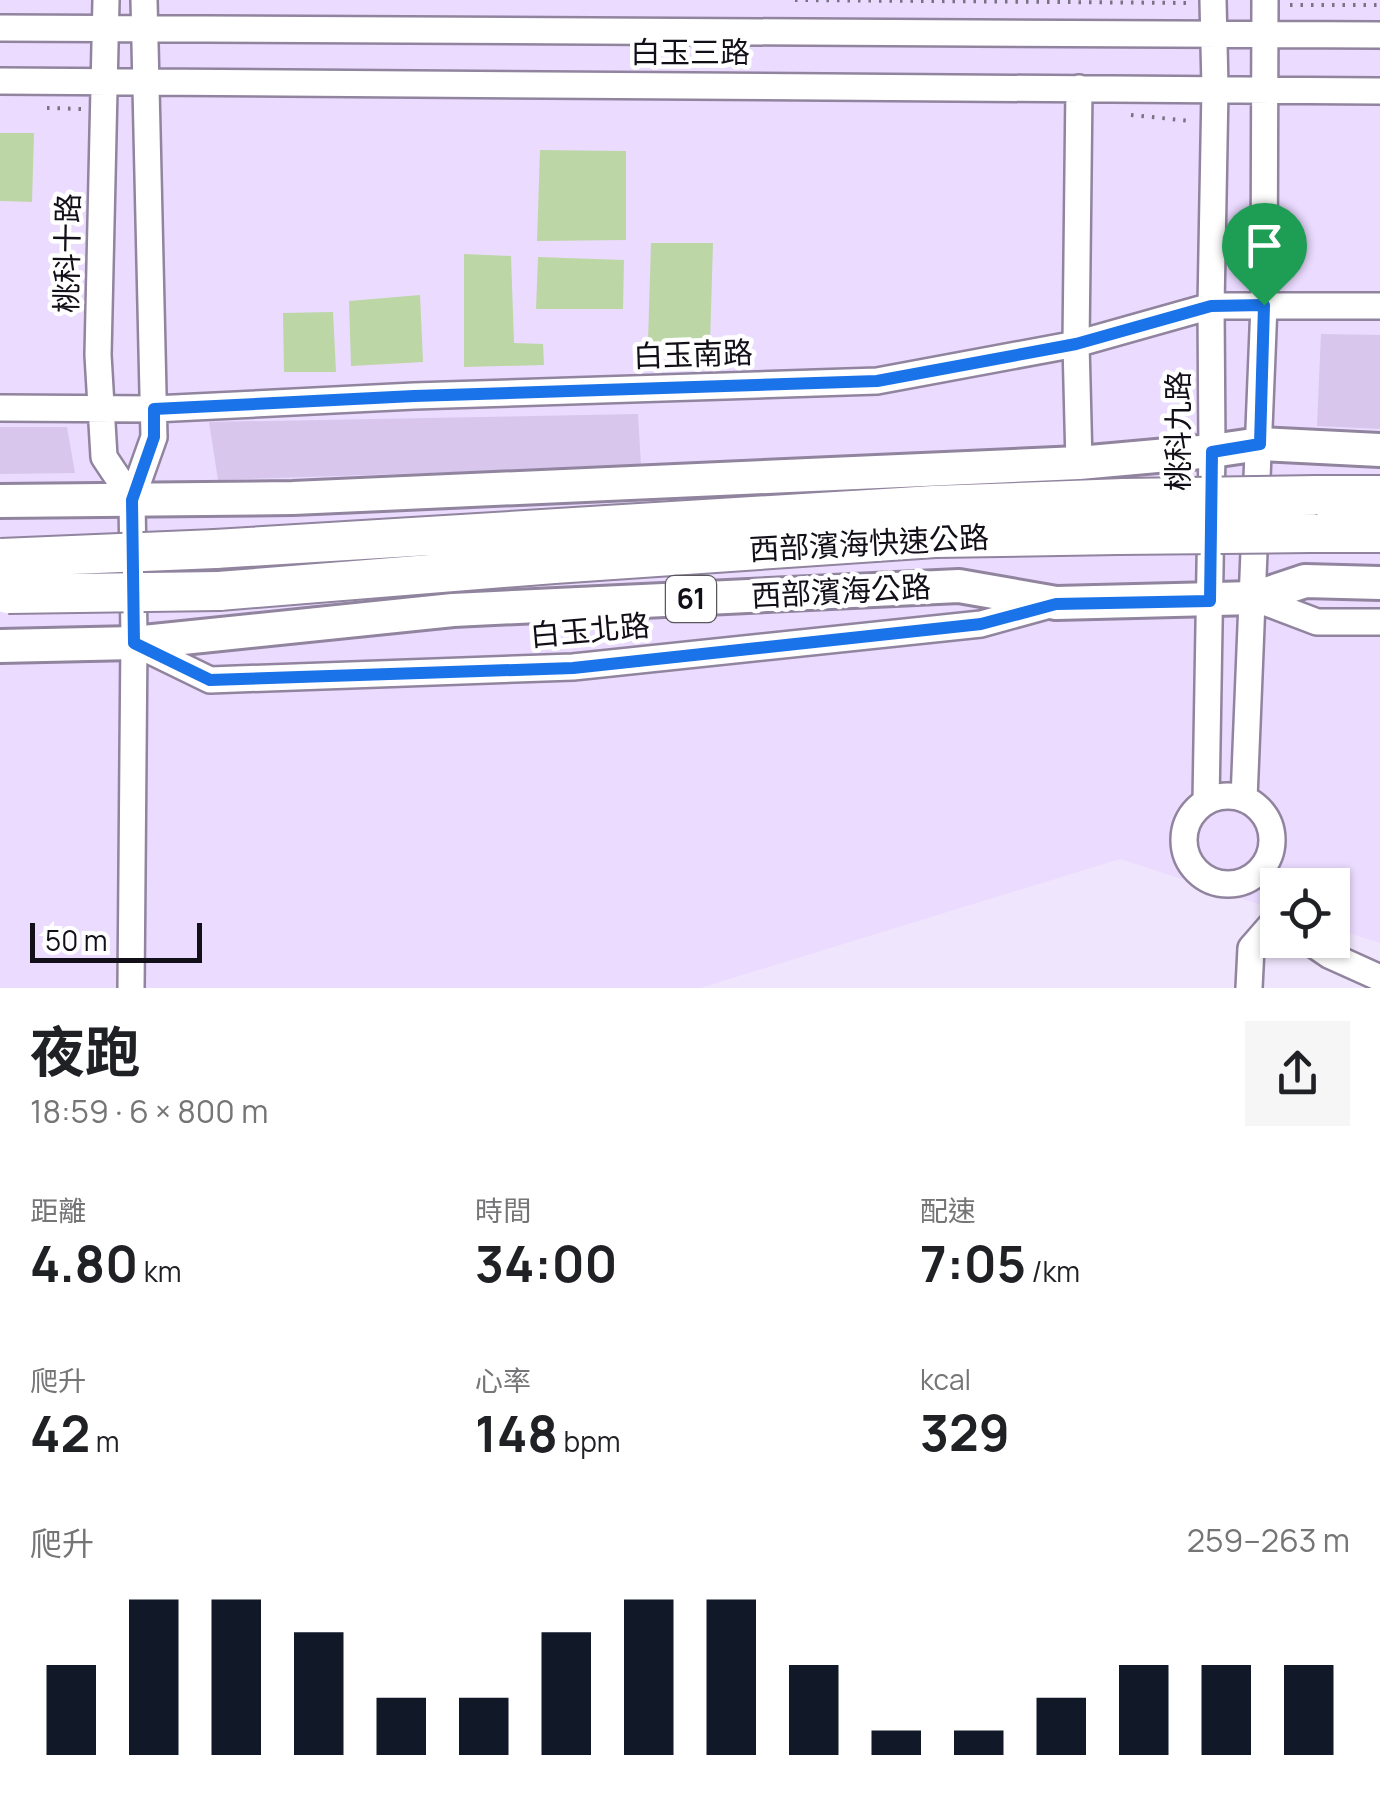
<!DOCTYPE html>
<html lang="zh-TW">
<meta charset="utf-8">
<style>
:root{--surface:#fff;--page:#f6f6f6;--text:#202124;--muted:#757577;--accent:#111827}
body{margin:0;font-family:Manrope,"Noto Sans TC",sans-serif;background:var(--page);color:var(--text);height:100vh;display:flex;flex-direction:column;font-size:38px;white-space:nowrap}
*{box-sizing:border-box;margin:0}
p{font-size:32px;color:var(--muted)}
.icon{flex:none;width:55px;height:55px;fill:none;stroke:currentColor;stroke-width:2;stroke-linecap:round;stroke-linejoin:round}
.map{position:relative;height:988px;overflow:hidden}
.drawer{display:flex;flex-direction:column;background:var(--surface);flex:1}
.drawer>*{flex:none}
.tools{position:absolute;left:1260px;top:868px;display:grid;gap:20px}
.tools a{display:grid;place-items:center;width:90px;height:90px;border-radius:0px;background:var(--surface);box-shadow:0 2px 8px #0004;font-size:50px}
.scale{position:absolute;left:30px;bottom:25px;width:172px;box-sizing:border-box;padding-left:10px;border:5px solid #130f18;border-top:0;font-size:28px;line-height:35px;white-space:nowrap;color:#130f18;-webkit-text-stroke:8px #fff;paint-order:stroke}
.pin{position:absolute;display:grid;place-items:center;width:85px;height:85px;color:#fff;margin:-102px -42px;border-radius:50% 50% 50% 0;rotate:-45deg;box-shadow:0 0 10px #0007}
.pin .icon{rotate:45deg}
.round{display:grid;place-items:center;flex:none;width:105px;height:105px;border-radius:0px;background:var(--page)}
.overview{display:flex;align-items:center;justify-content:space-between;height:170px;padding:0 30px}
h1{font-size:55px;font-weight:700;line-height:75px}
.metrics{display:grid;grid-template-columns:repeat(3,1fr);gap:15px;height:170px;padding:10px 30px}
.metrics div{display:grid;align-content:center}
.metrics b{font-size:50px;font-weight:700}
.metrics small{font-size:28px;font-weight:400}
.metrics p{font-size:28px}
.chart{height:280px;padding:20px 30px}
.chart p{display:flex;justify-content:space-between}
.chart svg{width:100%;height:180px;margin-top:10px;stroke:var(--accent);stroke-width:6}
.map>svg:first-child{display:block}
.built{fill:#ebdbff}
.green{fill:#d8c6ed}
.building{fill:#bdd6a6}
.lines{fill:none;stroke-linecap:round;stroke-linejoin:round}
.minor-casing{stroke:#90849e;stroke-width:30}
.major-casing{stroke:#90849e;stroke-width:38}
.highway-casing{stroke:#90849e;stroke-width:42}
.path{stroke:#797282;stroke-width:4;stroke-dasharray:2.5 8;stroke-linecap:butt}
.minor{stroke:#fff;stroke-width:25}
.major{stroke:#fff;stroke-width:32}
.highway{stroke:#fff;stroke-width:38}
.highway-bridge-casing{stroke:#90849e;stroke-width:42;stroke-linecap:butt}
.highway-bridge{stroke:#fff;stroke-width:38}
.route-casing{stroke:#fff;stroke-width:20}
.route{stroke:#1a73e8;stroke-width:12}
.labels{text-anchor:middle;stroke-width:9;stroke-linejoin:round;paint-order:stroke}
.shield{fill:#fff;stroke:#5a575d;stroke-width:2.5}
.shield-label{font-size:28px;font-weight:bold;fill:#130f18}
.street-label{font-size:30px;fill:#130f18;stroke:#fff}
</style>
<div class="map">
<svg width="1380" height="988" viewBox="0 0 1380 988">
<rect width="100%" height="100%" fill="#efe5fc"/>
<path class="built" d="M 0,0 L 1380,0 L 1380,943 L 1333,928 L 1332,885 L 1278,885 L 1277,910 L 1120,859 L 700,988 L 0,988 Z"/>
<path class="green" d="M 1321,334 L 1380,335 L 1380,429 L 1317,426 Z
M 638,414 L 641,466 L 218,480 L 209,422 Z
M 0,427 L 67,427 L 75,473 L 0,474 Z"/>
<path class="building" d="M 0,133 L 34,133 L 32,202 L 0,201 Z
M 540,150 L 626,151 L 626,240 L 537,241 Z
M 651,243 L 713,243 L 710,343 L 648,342 Z
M 464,254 L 511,256 L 514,343 L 543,344 L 544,365 L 464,367 Z
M 538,257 L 624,260 L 623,309 L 536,309 Z
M 420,295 L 423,362 L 351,366 L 349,301 Z
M 333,312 L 336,372 L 284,372 L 283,313 Z"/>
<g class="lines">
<defs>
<path id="minor" d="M 106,0 L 98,355 L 104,457 L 132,499
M 0,28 L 1380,35
M 0,81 L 1380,91
M 1079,88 L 1076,344 L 1079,463
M 0,408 L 154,409 L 414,396 L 877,381 L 1076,344 L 1211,306 L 1380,306
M 1254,598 L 1317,622 L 1380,622
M 134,643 L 210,680 L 573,667 L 981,624 L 1050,605
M1184 840a44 44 0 1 1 88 0a44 44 0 1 1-88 0Z
M 1244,799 L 1264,305 L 1265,0
M 1206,802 L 1212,451 L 1211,306 L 1215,88 L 1213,0
M 1307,940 L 1329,955 L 1380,978
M 131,988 L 134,638 L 132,499 L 154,437 L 144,0
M 1249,988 L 1251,948 L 1278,917"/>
<path id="major" d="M 0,501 L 293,498 L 1079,463 L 1212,451 L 1260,444 L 1380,450
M 0,646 L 134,643 L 453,610 L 959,586 L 1056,603 L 1254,598 L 1305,581 L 1380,583"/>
<path id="highway" d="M 1317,495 L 1380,495
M 1311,533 L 1380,533
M 215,549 L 934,505 L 1124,498
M 219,591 L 554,564 L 935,538 L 1118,535"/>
</defs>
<use href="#minor" class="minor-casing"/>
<use href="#major" class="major-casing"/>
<use href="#highway" class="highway-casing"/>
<path class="path" d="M 795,0 L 1191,3
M 1290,5 L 1380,5
M 47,108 L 82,109
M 1131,115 L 1191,121"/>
<use href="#minor" class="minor"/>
<use href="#major" class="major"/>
<use href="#highway" class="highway"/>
<defs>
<path id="highway-bridge" d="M 1124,498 L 1317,495
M 1118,535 L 1311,533
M 1,558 L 215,549
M 8,594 L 219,591"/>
</defs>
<use href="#highway-bridge" class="highway-bridge-casing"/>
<use href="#highway-bridge" class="highway-bridge"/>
</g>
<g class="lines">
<defs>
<path id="route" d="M 1264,305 L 1260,444 L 1212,452 L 1210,601 L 1056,604 L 981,624 L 573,668 L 210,680 L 134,643 L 132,500 L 154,437 L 154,409 L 414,396 L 877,381 L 1076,344 L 1211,306 Z"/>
</defs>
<use href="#route" class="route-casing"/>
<use href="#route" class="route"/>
</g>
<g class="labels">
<rect class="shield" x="666" y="576" width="50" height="46" rx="8"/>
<g class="shield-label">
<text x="691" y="609">61</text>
</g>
<g class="street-label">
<text x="690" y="63">白玉三路</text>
<text transform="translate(68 253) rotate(-89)" y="10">桃科十路</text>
<text transform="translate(693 355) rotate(-2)" y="10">白玉南路</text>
<text transform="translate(1179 431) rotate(-90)" y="10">桃科九路</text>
<text transform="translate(869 544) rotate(-3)" y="10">西部濱海快速公路</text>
<text transform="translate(841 592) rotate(-3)" y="10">西部濱海公路</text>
<text transform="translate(590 631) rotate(-5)" y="10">白玉北路</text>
</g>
</g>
</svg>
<div class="tools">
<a><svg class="icon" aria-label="locate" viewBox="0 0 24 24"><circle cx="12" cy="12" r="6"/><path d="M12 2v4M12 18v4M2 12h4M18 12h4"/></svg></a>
</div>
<div class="scale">50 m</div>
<div class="pin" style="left:1264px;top:305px;background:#1e9e55"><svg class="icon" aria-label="arrive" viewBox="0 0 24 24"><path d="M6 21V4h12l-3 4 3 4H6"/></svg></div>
</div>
<section class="drawer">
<div class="overview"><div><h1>夜跑</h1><p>18:59 · 6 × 800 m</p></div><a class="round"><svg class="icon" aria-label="share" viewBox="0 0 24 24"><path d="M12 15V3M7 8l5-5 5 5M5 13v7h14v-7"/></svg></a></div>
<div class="metrics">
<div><p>距離</p><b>4.80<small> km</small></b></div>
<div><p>時間</p><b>34:00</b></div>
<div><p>配速</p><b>7:05<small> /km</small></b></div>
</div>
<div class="metrics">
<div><p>爬升</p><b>42<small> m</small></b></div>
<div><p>心率</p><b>148<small> bpm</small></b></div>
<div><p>kcal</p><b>329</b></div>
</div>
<div class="chart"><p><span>爬升</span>259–263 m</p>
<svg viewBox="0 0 160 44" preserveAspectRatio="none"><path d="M5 44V22M15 44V6M25 44V6M35 44V14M45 44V30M55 44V30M65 44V14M75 44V6M85 44V6M95 44V22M105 44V38M115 44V38M125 44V30M135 44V22M145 44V22M155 44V22"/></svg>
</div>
</section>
